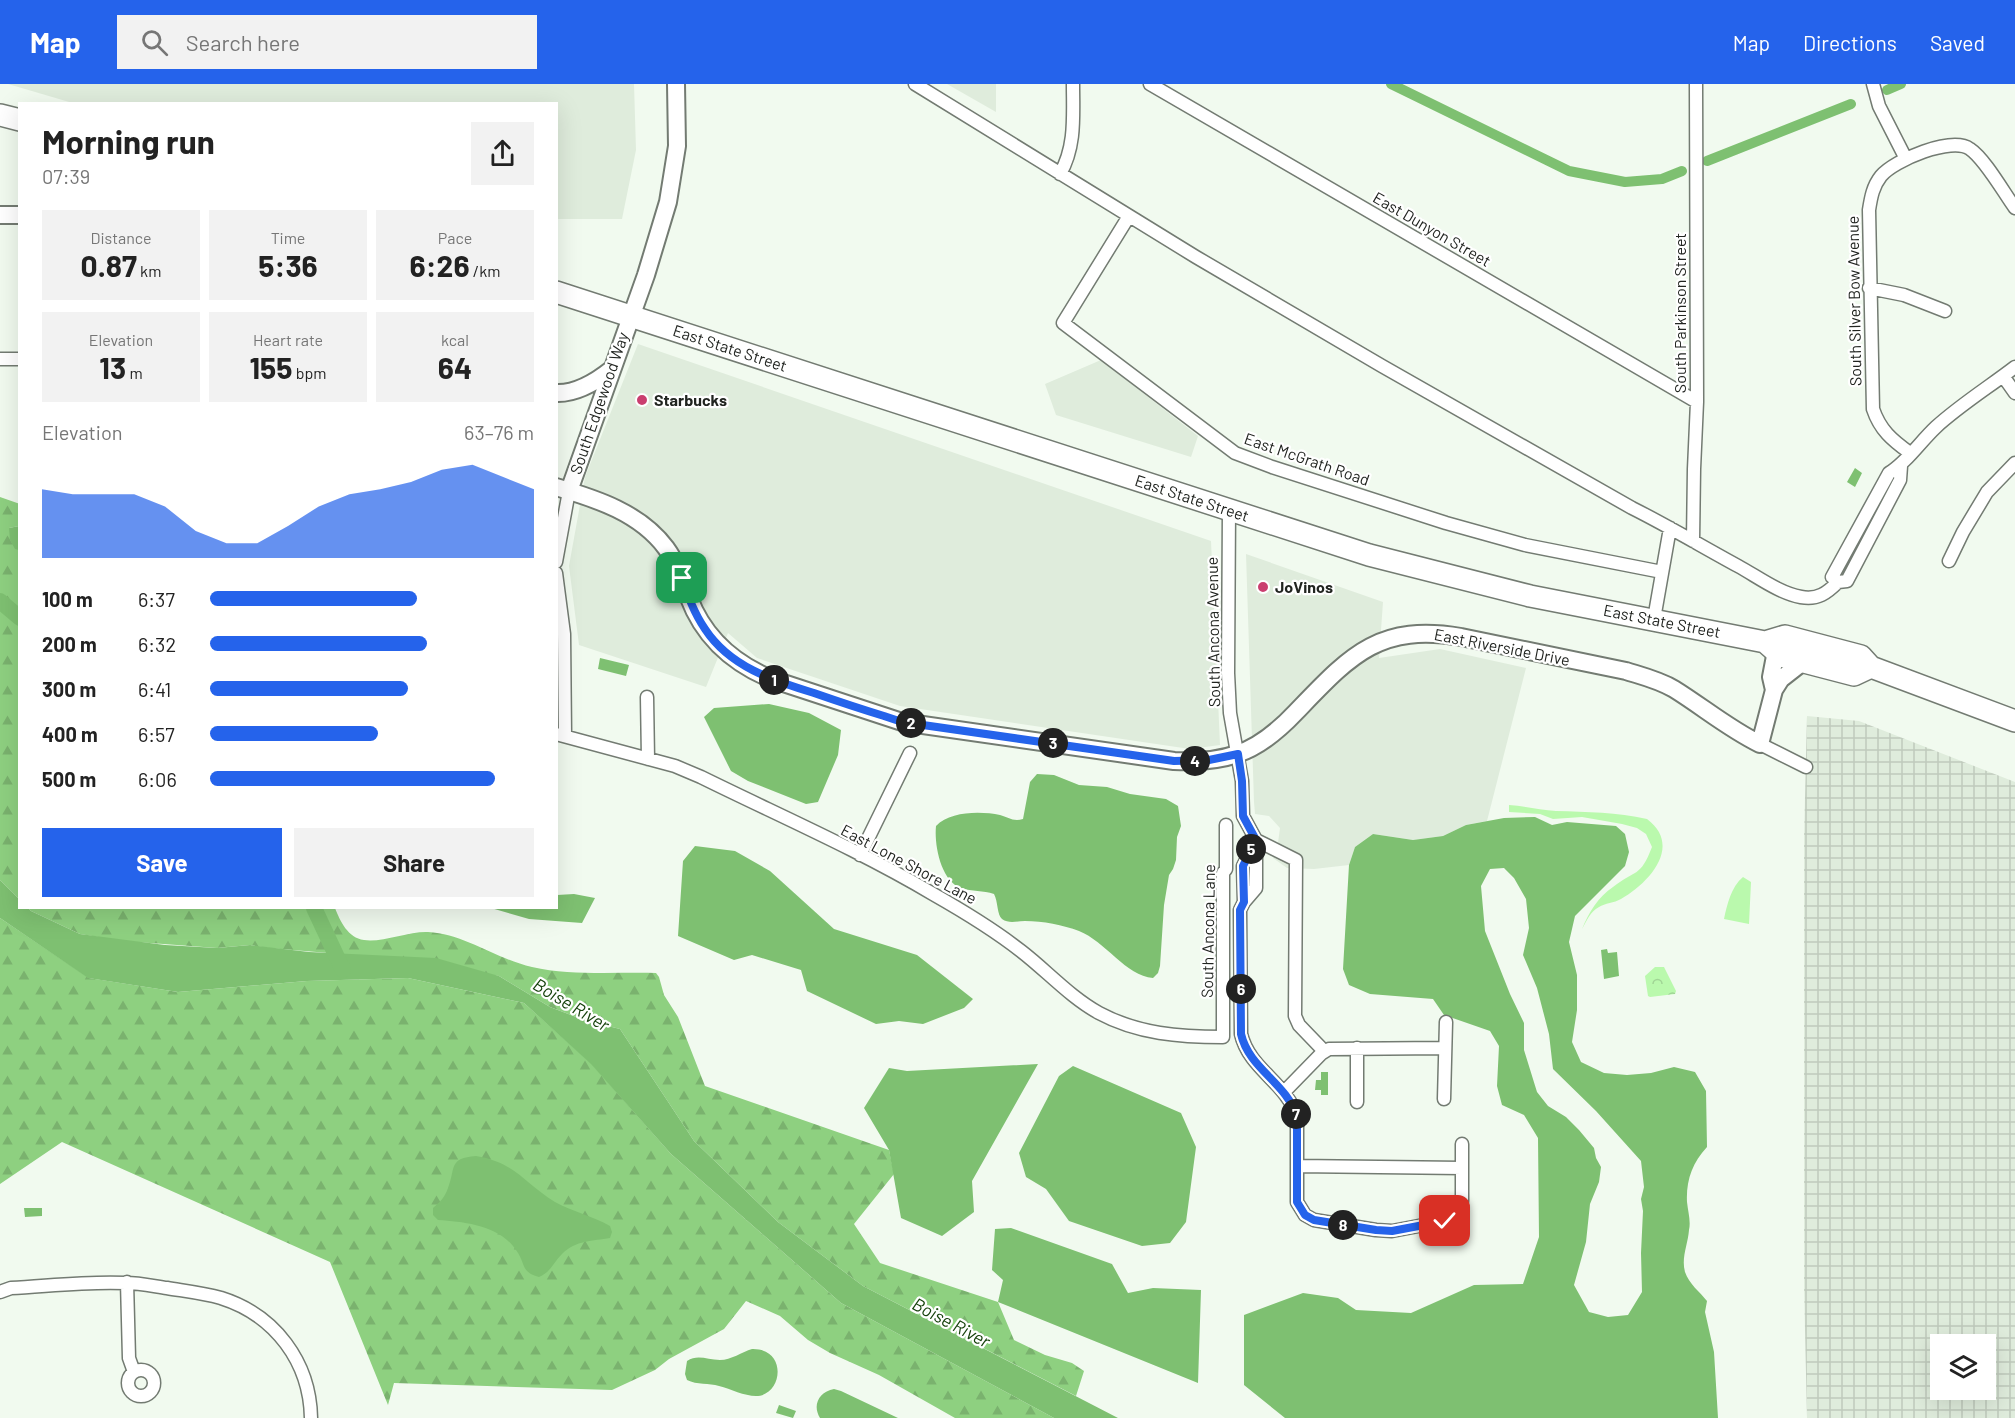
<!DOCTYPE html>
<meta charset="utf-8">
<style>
:root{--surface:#fff;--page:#f2f2f2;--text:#222;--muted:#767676;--accent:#2563eb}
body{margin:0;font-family:Barlow,sans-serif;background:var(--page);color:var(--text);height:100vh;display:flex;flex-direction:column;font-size:22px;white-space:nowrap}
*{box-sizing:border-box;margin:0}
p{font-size:20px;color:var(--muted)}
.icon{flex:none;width:33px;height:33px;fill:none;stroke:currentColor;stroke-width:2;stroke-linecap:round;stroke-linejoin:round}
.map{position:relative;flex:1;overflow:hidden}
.details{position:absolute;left:18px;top:18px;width:540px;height:807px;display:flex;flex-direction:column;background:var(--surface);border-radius:0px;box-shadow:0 6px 24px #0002}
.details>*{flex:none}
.controls{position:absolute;left:1930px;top:1250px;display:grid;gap:12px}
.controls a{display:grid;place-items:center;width:66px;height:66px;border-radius:0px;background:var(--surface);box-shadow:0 6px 24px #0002;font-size:30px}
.pin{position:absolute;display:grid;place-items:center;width:51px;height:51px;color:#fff;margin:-26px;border-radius:12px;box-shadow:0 3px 9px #0006}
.km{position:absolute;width:30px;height:30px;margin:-15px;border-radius:50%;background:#222;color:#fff;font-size:16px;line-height:30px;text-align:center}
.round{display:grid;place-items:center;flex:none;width:63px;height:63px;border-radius:0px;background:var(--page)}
.overview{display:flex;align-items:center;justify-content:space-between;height:102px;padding:0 24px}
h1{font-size:33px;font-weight:700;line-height:45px}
.stats{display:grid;grid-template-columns:repeat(3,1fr);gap:9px;height:102px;padding:6px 24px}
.stats div{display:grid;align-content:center;border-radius:0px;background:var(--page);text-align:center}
.stats b{font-size:30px;font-weight:700}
.stats small{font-size:16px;font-weight:400}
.stats p{font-size:16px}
.chart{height:168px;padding:12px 24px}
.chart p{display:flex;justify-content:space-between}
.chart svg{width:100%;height:108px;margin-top:6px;fill:var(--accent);opacity:.7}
.action{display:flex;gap:12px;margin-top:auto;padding:12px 24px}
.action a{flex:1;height:69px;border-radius:0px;background:var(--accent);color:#fff;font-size:24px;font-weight:700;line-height:69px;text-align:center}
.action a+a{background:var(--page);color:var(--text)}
ul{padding:0 24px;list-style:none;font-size:20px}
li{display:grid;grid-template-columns:96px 72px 1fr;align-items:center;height:45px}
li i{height:15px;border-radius:8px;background:var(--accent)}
header{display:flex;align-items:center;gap:36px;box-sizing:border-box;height:84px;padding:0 30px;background:var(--accent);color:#fff}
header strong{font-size:28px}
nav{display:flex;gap:33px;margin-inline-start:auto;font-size:21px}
.search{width:420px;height:54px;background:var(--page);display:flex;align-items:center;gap:15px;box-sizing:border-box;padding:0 21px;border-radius:0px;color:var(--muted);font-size:22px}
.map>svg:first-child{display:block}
.built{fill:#dfecdc}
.industrial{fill:url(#industrial-grid);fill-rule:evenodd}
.grass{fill:#baf9ad}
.forest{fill:url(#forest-firs)}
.park{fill:url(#park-crowns)}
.water{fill:#7ec071;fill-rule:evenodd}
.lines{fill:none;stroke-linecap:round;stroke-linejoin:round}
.canal{stroke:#7ec071;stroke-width:10}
.river{stroke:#7ec071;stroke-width:16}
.street-casing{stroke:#737b72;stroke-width:15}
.secondary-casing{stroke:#737b72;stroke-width:20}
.highway-casing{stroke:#737b72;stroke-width:24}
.street{stroke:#fff;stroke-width:12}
.secondary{stroke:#fff;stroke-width:16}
.highway{stroke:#fff;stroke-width:21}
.route-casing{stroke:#fff;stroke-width:12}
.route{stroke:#2563eb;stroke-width:8}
.poi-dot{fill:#ca3e6f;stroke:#fff;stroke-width:2}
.labels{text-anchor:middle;stroke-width:4.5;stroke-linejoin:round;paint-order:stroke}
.street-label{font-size:16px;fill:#212420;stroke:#fff}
.poi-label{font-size:16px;font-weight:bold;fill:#212420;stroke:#fff;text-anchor:start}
.water-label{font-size:18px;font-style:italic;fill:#16420c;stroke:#fff}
</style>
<header>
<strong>Map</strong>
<div class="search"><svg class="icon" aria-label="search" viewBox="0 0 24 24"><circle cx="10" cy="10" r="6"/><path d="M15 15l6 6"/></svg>Search here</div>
<nav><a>Map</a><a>Directions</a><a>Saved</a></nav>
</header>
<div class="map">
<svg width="2015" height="1334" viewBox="0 0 2015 1334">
<defs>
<pattern id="industrial-grid" width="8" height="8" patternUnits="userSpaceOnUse" patternTransform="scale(1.5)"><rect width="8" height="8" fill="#dfecdc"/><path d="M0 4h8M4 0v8" fill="none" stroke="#bfcabc"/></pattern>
<pattern id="forest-firs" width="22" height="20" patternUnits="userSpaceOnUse" patternTransform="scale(1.5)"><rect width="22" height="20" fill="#8ed080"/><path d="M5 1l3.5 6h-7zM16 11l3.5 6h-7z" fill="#7ab26e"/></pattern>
<pattern id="park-crowns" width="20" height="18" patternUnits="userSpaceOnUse" patternTransform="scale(1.5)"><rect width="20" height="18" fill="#baf9ad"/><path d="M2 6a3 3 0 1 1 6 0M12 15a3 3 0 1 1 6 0" fill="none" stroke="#a0d595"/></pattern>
</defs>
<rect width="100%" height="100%" fill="#f1faef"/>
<path class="built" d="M 8,0 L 634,0 L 636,66 L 622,135 L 557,135 L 556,20 L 76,20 Z
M 947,0 L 996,0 L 996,28 Z
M 638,260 L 1211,457 L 1220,661 L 1190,665 L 900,622 L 757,574 L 728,549 L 706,603 L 579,561 L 569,482 L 585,393 Z
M 1101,276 L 1198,352 L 1191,373 L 1056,331 L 1045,300 Z
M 1246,470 L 1383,518 L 1379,574 L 1440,565 L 1526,584 L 1487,737 L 1466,741 L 1443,752 L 1413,756 L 1373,750 L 1355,763 L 1349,781 L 1314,785 L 1287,784 L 1273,774 L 1277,766 L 1280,744 L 1269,732 L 1255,730 L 1254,718 Z"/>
<path class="industrial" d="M 1807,632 L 1859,637 L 2015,698 L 2015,1334 L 1807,1334 L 1804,1202 L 1804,753 ZM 1941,1260 L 1986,1260 L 1986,1305 L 1941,1305 Z"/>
<path class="grass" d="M 1509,721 C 1525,722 1540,726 1556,727 C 1587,728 1617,728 1647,735 C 1683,762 1649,799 1621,815 C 1614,819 1605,819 1599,823 C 1590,828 1587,836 1582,845 C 1589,828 1598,813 1613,803 C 1636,785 1640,794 1652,763 L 1646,750 L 1637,744 L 1622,740 L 1582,733 L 1553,735 L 1540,730 L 1509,728 Z
M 1743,793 L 1751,798 L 1749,840 L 1724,835 C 1727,821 1731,803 1743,793 Z"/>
<path class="forest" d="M 0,413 L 20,420 L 19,442 L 9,444 L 20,459 L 19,815 L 0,796 Z
M 28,824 L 335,824 C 340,837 348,854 364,856 C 381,859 410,847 428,848 C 465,850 496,875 532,883 C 572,892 615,888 656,889 L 659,893 L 664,911 L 678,933 L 705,1002 L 889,1066 L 894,1090 L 854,1140 L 880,1179 L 998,1218 L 1014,1256 L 1045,1271 L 1072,1279 L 1084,1287 L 1076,1312 L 863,1202 L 778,1138 L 694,1057 L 620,945 L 584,936 L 550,923 L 499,892 L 364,872 L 269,864 L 250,861 L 217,864 L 123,857 L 80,850 L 31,827 Z
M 0,834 L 89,894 L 178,908 L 307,897 L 408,894 L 524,919 L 591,979 L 671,1070 L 841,1219 L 1054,1334 L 955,1334 L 879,1291 L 830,1269 L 808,1256 L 780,1232 L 746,1217 L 724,1245 L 669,1275 L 655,1286 L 612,1306 L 394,1299 L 388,1321 L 330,1178 L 62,1058 L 0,1100 Z"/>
<path class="park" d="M 1655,883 L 1664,883 L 1676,907 L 1675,910 L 1650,913 L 1648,912 L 1645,892 Z"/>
<path class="water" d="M 1855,384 L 1862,389 L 1855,403 L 1847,398 Z
M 19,442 L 20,442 L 19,466 L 15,465 L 10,456 L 9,444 Z
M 600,574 L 629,581 L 626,592 L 598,585 Z
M 769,620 L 809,629 L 841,646 L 838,671 L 818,718 L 806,720 L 748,697 L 731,687 L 704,633 L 714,624 Z
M 1037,690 L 1054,691 L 1079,701 L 1107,703 L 1130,710 L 1166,715 L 1178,722 L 1181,742 L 1177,753 L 1176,776 L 1173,785 L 1169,791 L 1164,821 L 1160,882 L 1158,889 L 1153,894 C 1126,892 1105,857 1079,847 C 1063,841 1043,837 1025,837 C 1017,837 1009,840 1002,835 C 997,831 998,817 994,810 C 983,806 972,808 961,804 C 941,797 934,761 936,742 C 950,727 981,727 1000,731 C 1008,733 1013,738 1023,735 L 1030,698 Z
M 1535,733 L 1552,741 L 1567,738 L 1616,742 L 1625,750 L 1629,768 L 1625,782 L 1575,832 L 1569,858 L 1577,891 L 1577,926 L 1572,958 L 1581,978 L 1604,989 L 1627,991 L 1651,989 L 1674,983 L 1695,988 L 1706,1007 L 1707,1063 C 1692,1079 1686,1097 1687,1118 C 1688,1128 1691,1137 1689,1146 C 1688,1160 1681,1174 1685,1188 C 1689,1200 1700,1208 1707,1217 L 1705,1228 L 1714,1268 L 1718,1334 L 1285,1334 L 1244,1301 L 1244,1231 L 1303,1209 L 1338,1214 L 1356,1226 L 1411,1229 L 1474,1201 L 1523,1200 L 1539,1153 L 1538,1054 L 1524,1031 L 1502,1021 L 1497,1002 L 1499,962 L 1490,947 L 1444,931 L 1433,915 L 1370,910 L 1349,901 L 1343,885 L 1349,781 L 1355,763 L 1373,750 L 1413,756 L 1443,752 L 1466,741 L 1504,734 ZM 1504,784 L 1514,794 L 1526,815 L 1529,844 L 1523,871 L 1537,904 L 1549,950 L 1553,985 L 1596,1027 L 1641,1077 L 1644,1103 L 1641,1115 L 1643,1127 L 1641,1169 L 1642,1208 L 1628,1231 L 1608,1233 L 1589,1228 L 1574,1201 L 1586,1158 L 1590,1120 L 1599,1098 L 1601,1083 L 1596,1074 L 1594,1064 L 1579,1046 L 1566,1033 L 1548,1022 L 1537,1008 L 1524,966 L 1524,939 L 1510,910 L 1485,847 L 1481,802 L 1490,785 Z
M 695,762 L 735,767 L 770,787 L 834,845 L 917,871 L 973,915 L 964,924 L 923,940 L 899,937 L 876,940 L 807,907 L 801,886 L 752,871 L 734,876 L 678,852 L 683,777 Z
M 0,796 L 19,815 L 20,824 L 28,824 L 31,827 L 80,850 L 165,861 L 217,864 L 250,861 L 309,868 L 436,874 L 499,892 L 550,923 L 584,936 L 620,945 L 694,1057 L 778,1138 L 863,1202 L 1118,1334 L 1054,1334 L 841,1219 L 671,1070 L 591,980 L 524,919 L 408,894 L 307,897 L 178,908 L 88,894 L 0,834 Z
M 574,810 L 595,814 L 582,839 L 529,835 L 491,824 L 556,824 L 557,811 Z
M 1607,865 L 1608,869 L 1617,868 L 1619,892 L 1604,895 L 1601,866 Z
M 1038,980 L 972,1097 L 974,1128 L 942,1152 L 901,1134 L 889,1066 L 864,1024 L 889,984 L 907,987 Z
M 1073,982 L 1181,1029 L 1196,1063 L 1186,1138 L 1170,1159 L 1142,1162 L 1069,1137 L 1046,1105 L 1026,1093 L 1019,1069 L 1059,992 Z
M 1321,988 L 1328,988 L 1328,1011 L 1321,1011 L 1321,1006 L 1315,1006 L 1316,996 L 1321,996 Z
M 476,1072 C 515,1078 525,1100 555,1118 C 573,1128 593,1132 610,1142 L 612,1148 L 610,1154 C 593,1157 576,1156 562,1170 C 553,1179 551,1188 539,1193 C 520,1188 526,1179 516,1166 C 499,1141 465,1138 438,1136 L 433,1131 L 433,1124 C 440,1118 445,1113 448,1104 C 456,1084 448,1074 476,1072 Z
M 24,1124 L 42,1124 L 42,1132 L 25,1133 Z
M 1011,1144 L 1112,1180 L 1128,1209 L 1153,1204 L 1201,1206 L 1198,1299 L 998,1218 L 1003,1196 L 992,1186 L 995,1145 Z
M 752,1265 C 788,1264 783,1312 756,1312 C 744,1312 731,1305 719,1302 C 709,1299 697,1301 687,1296 L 685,1290 L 687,1277 C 698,1270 707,1276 720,1276 C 731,1276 742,1268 752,1265 Z
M 834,1305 L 841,1307 L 898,1334 L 820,1334 C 812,1321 819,1308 834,1305 Z
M 779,1321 L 796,1327 L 793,1334 L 776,1329 Z"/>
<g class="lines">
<path class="canal" d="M 1391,0 L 1569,87 L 1625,98 L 1662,95 L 1682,87
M 1887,6 L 1901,0
M 1707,77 L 1851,20"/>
<path class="river" d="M 0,517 L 20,534
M 314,824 L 343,886"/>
<defs>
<path id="street" d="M 915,0 L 1196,173 L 1382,282 L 1632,424 C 1668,442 1703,463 1738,482 C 1758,493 1779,509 1801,513 C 1818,516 1827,509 1838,498
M 1150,0 L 1697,318
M 1873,0 L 1879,22 L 1906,75
M 1060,90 C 1076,62 1073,32 1073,0
M 1129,132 L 1063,239 L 1235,369 L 1272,383 L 1446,439 L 1525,461 L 1662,488
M 1869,204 L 1904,211 L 1945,227
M 0,275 L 20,275
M 2003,292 L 2015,309
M 1910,369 C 1892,356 1880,346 1873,325 L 1869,126 C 1871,113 1873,102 1881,92 C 1894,76 1952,52 1970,65 C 1985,75 2004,109 2015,124
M 1901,382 L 1900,396 L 1847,497 L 1838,498 L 1832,493 L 1889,389 C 1907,378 1920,358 1936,343 C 1960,321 1989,303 2015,283
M 1229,425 L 1228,589 L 1230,629 L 1242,697 L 1243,732 L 1256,756 L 1296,776 L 1295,932 L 1299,941 L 1324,967
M 1693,457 L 1694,385 L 1697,318 L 1696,0
M 1949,477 L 1963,448 L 1987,408 L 2015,379
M 556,478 L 569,407
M 556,489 L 564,550 L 565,652
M 1654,535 L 1670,444
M 647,613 L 648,675
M 556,650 L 675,682 L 701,693 C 778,731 859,766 933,810 C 963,827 993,845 1021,867 C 1047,887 1070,913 1099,929 C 1138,950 1180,953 1223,953 L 1223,789 L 1226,785 L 1226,741
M 1760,660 L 1806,683
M 860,771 L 910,669
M 1244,818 L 1243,782 L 1256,756 L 1256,804 L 1244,818 L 1240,826 L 1241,950 C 1249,985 1287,999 1297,1033 L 1297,1118 L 1305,1131 L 1314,1136 L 1376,1146 L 1392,1147 L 1445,1137 L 1455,1132 L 1462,1117 L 1462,1060
M 1357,964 L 1357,1018
M 1284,1008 L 1321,970 L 1329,965 L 1444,964
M 1444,1015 L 1446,938
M 1297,1082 L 1462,1084
M 127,1198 L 129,1274 L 134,1288
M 0,1208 L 11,1204 C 49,1202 88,1197 126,1199 C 139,1199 153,1202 167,1204 C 185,1207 203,1209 221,1214 C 275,1231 310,1278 311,1334
M128 1299a13 13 0 1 1 26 0a13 13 0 1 1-26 0Z"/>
<path id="secondary" d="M 0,131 L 20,131
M 556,309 C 577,310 597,297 612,285
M 556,403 C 597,415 640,429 666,464 C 677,479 683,497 689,514 C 704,554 733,579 771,595 L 902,638 L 1174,677 C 1195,678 1217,677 1237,670 C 1261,662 1280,645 1296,628 C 1350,572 1378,539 1461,553 L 1626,587 C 1642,592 1659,596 1674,605 C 1703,623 1729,645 1760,660 L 1774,606 L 1781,595 L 1804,577
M 569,407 L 646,191 L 668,118 L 677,62 L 676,0
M 1774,606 L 1771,593 L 1776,567"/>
<path id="highway" d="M 0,31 L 20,36
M 556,208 L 1369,471 L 1530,512 L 1765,558 L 1781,572 L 1854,591 L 1871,583
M 1765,558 L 1785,552 L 1861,572 L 1871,583 L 2015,637"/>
</defs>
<use href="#street" class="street-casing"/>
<use href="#secondary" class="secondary-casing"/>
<use href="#highway" class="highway-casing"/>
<use href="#street" class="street"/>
<use href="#secondary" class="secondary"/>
<use href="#highway" class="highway"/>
</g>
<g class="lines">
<defs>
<path id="route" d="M 682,494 C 688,512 694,529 705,545 C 730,583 772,596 814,609 C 837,617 861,625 884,632 L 902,638 L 1174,677 L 1209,676 L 1238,670 L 1242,697 L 1243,732 L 1256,756 L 1243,782 L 1244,818 L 1240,826 L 1241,950 C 1249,985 1287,999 1297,1033 L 1297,1118 L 1305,1131 L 1314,1136 L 1376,1146 L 1392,1147 L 1445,1137"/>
</defs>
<use href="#route" class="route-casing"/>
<use href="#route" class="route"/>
</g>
<g class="poi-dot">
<circle cx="642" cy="316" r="6"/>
<circle cx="1263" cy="503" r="6"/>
</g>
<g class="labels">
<g class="street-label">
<text transform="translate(1432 145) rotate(30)" y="6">East Dunyon Street</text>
<text transform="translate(1854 217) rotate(-91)" y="6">South Silver Bow Avenue</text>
<text transform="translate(1680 229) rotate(-90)" y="6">South Parkinson Street</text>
<text transform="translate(730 264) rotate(18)" y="6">East State Street</text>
<text transform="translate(599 319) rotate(-71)" y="6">South Edgewood Way</text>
<text transform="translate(1307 375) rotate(19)" y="6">East McGrath Road</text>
<text transform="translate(1192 414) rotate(18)" y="6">East State Street</text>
<text transform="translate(1662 537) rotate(11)" y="6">East State Street</text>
<text transform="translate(1213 548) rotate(-91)" y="6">South Ancona Avenue</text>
<text transform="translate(1502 563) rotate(11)" y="6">East Riverside Drive</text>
<text transform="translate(909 780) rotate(28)" y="6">East Lone Shore Lane</text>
<text transform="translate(1208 847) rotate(-89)" y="6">South Ancona Lane</text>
</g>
<g class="poi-label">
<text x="654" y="322">Starbucks</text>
<text x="1275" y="509">JoVinos</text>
</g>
<g class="water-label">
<text transform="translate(571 921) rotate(31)" y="6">Boise River</text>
<text transform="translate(951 1239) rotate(28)" y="6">Boise River</text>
</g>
</g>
</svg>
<div class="controls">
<a><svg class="icon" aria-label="layers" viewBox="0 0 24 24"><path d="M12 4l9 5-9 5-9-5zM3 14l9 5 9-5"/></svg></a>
</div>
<div class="pin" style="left:682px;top:494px;background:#1e9e55"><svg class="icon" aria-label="arrive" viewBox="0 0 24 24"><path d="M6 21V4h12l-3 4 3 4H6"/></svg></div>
<div class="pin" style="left:1445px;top:1137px;background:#d93025"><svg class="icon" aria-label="check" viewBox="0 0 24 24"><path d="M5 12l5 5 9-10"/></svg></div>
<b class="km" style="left:774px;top:596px">1</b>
<b class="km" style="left:911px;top:639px">2</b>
<b class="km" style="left:1053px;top:659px">3</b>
<b class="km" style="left:1195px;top:677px">4</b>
<b class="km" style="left:1251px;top:765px">5</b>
<b class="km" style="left:1241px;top:905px">6</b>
<b class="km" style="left:1296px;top:1030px">7</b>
<b class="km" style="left:1343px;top:1141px">8</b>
<section class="details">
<div class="overview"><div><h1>Morning run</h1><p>07:39</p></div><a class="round"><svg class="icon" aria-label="share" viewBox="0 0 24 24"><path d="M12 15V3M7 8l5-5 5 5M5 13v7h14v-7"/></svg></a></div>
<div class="stats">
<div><p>Distance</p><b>0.87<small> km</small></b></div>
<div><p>Time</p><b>5:36</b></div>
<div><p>Pace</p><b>6:26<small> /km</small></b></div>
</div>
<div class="stats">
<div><p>Elevation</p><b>13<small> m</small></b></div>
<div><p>Heart rate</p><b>155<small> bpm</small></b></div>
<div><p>kcal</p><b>64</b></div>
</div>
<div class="chart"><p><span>Elevation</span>63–76 m</p>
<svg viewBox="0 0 160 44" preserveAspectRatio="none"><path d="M0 44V16L10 18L20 18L30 18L40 23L50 33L60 38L70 38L80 31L90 23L100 18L110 16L120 13L130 8L140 6L150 11L160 16V44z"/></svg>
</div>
<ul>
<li><b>100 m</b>6:37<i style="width:64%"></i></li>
<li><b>200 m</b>6:32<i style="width:67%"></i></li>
<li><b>300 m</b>6:41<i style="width:61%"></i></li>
<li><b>400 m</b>6:57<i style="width:52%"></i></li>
<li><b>500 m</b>6:06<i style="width:88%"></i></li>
</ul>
<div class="action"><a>Save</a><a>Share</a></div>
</section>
</div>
